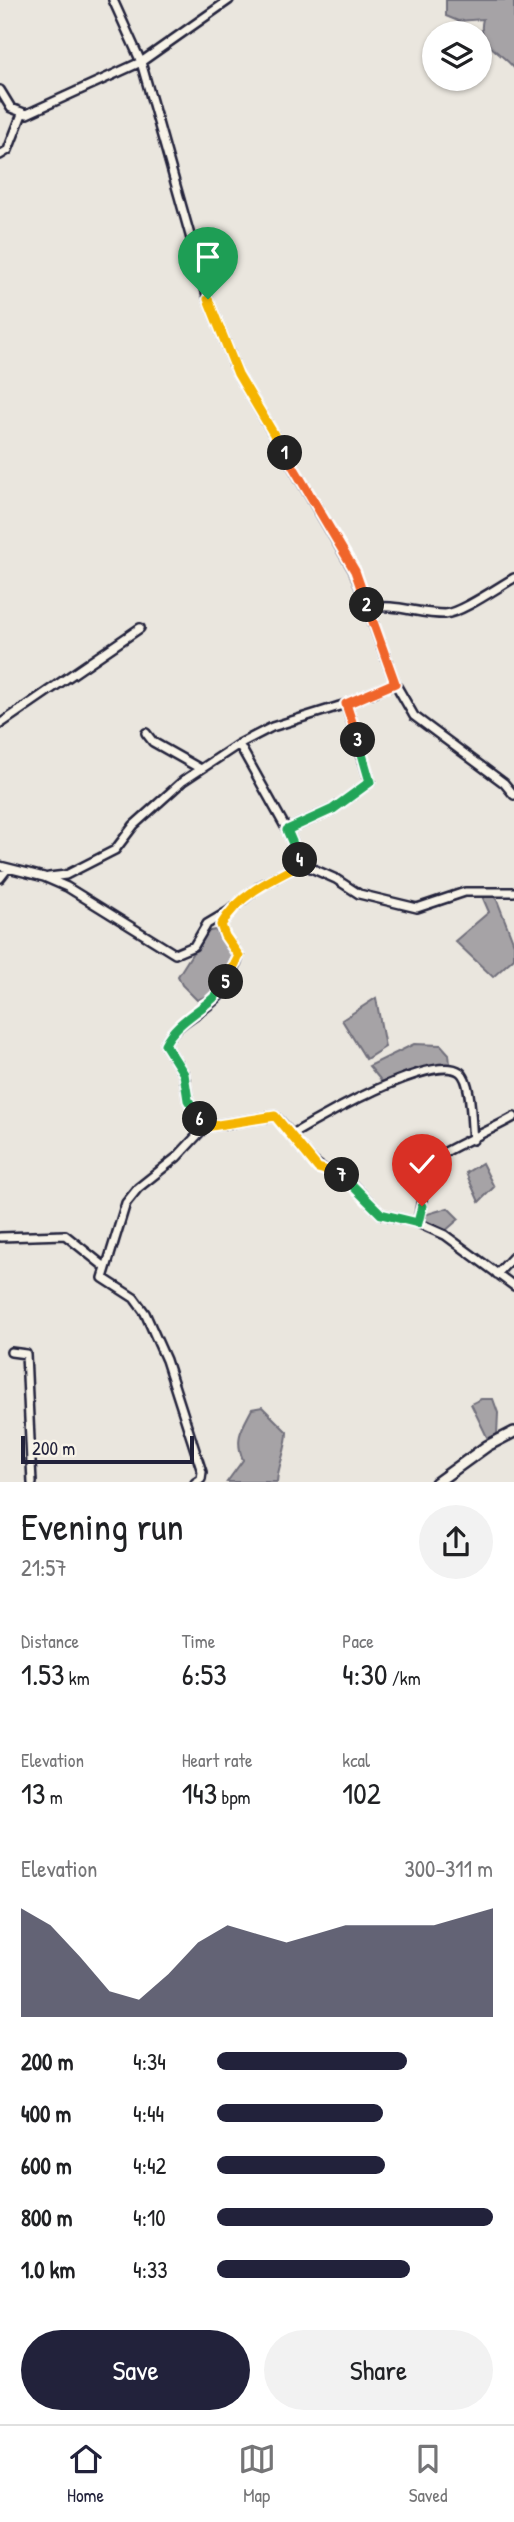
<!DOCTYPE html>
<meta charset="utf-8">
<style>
:root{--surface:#fff;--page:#f2f2f2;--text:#202124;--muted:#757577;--line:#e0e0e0;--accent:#22223b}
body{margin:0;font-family:"Patrick Hand",sans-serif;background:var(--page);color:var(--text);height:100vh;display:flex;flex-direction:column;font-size:26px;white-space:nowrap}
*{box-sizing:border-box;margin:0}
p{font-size:23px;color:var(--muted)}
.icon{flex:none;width:38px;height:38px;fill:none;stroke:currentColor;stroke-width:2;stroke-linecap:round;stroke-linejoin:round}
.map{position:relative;height:1482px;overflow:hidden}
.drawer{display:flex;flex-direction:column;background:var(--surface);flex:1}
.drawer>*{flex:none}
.controls{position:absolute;left:422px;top:21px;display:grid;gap:14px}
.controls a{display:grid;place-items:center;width:70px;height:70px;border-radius:50%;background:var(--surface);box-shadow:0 2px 5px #0004;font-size:35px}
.scale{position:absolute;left:21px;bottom:18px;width:173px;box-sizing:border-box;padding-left:7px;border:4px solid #22223b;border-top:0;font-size:19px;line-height:24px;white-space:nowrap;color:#22223b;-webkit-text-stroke:5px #f7f3e8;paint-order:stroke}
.pin{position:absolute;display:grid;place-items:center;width:60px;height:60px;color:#fff;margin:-72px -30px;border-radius:50% 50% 50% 0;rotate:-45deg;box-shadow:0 0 7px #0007}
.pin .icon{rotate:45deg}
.km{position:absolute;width:35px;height:35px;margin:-18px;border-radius:50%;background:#222;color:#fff;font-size:19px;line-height:35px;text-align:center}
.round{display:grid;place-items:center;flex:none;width:74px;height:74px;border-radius:37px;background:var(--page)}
.head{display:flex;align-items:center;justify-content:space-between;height:119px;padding:0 21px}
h1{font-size:38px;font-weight:600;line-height:52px}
.figures{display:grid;grid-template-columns:repeat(3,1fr);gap:10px;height:119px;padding:7px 21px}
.figures div{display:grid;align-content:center}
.figures b{font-size:30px;font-weight:600}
.figures small{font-size:19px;font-weight:400}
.figures p{font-size:19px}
.chart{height:196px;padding:14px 21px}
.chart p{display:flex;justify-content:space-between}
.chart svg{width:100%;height:126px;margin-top:7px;fill:var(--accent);opacity:.7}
.cta{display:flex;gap:14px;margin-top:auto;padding:14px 21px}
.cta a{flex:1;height:80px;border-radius:42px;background:var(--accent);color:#fff;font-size:28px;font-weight:600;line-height:80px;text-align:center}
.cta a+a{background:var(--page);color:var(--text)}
ul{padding:0 21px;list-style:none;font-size:23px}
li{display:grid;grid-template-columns:112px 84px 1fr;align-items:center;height:52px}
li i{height:18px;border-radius:9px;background:var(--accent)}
.menu{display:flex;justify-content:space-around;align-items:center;height:98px;border-top:2px solid var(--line);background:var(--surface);font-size:19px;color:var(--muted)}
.menu a{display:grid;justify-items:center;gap:4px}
.menu .selected{color:var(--accent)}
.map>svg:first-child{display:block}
.water{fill:#a6a3a6;stroke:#716f7b;stroke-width:2}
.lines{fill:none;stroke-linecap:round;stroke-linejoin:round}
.minor-casing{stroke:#22223b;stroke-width:12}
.major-casing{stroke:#22223b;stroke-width:14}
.minor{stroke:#f7f3e8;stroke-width:7}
.major{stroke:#f7f3e8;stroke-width:9}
.split-1-casing{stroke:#fff;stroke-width:14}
.split-2-casing{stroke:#fff;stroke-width:14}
.split-3-casing{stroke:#fff;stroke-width:14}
.split-4-casing{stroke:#fff;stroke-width:14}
.split-5-casing{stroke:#fff;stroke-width:14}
.split-6-casing{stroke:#fff;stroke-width:14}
.split-7-casing{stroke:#fff;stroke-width:14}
.split-8-casing{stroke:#fff;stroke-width:14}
.split-1{stroke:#f5b400;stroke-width:9}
.split-2{stroke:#f0652b;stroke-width:9}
.split-3{stroke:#f0652b;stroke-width:9}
.split-4{stroke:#22a559;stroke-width:9}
.split-5{stroke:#f5b400;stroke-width:9}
.split-6{stroke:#22a559;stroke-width:9}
.split-7{stroke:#f5b400;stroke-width:9}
.split-8{stroke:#22a559;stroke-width:9}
</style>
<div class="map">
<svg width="514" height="1483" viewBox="0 0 514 1483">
<rect width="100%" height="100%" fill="#eae6de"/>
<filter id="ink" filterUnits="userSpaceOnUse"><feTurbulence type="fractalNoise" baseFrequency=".0143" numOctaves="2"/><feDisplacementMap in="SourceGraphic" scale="14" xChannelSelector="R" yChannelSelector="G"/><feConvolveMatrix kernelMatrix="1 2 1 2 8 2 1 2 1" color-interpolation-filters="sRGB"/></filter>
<g filter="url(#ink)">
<path class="water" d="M 446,0 L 514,0 L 514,68 C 501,51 476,45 483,19 L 458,21 L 446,16 Z
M 490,892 L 495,895 L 514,944 L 514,958 L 493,977 L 455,941 L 489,912 L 482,896 Z
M 215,930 L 234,956 L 215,993 L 197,1000 L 182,985 L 178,976 L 206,932 Z
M 376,998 L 385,1047 L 366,1059 L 342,1020 Z
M 414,1044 L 441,1045 L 449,1054 L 450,1064 L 384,1084 L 369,1066 Z
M 482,1163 L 494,1187 L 479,1202 L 466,1173 Z
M 448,1208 L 459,1219 L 444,1232 L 423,1219 L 424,1215 Z
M 481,1399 L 493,1399 L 498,1413 L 497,1435 L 488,1439 L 471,1404 Z
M 262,1407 L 287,1432 C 287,1450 278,1464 277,1482 L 227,1482 L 243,1460 C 234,1438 242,1428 252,1409 Z"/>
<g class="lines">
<defs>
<path id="minor" d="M 113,0 L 141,62 L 208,299 L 238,374 L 354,571 L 395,683 L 414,716 L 504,783 L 514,795
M 0,90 L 11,108 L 27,114 L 141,62 L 229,0
M 0,155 L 8,150 L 22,114
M 368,608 C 395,603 417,614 445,614 C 461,613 498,587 514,578
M 0,724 L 140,628
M 146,733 L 153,742 L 199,768
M 239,744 L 287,830 L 302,864
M 287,830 L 333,809 L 370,782 L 346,704
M 0,866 L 44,877 L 67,887 L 175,954 L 194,946 L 207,924 L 229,911 L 260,886 L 302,864 L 336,879 L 359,894 L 417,908 L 465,892 L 514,892
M 49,877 L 66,875 L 115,850 L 134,825 L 183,781 L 239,744 L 272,727 L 346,704 L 395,683
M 0,878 L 7,869
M 205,1127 L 188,1100 L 184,1074 L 165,1044 C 175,1022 204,1013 219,996 C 227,986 236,967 239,956 L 224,936 L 221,925 L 229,912
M 291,1135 C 318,1119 433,1052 460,1072 C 472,1081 471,1124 473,1140
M 418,1223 L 422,1199 L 409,1176 C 441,1150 478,1137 514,1117
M 0,1237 L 65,1235 L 105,1267
M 497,1274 L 514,1256
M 11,1352 L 26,1354 L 32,1483
M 195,1483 L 201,1479 L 202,1472 L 166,1360 L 145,1313 L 134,1298 L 103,1278 L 126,1203 L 138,1188 L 177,1157 L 205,1127 L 275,1116 C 297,1136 309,1172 342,1174 L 381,1214 L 418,1223 L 445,1235 L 514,1286"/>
<path id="major" d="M 436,1483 L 487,1446 L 514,1432"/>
</defs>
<use href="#minor" class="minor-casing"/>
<use href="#major" class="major-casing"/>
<use href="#minor" class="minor"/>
<use href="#major" class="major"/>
</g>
</g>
<g class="lines" filter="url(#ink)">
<defs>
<path id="split-1" d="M 208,299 L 238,374 L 285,453"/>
<path id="split-2" d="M 285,453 L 355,571 L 367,605"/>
<path id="split-3" d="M 358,740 L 346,704 L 395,683 L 367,605"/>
<path id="split-4" d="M 300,860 L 287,830 L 333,809 L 370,782 L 358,740"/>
<path id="split-5" d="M 226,982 L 239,956 L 225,936 L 221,925 C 238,895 272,879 302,864 L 300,860"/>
<path id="split-6" d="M 200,1119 L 188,1100 L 184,1074 L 165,1044 C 178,1017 213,1007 226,982"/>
<path id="split-7" d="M 200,1119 L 205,1127 L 275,1116 L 318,1168 L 342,1175"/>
<path id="split-8" d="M 342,1175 L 381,1214 L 418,1223 L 422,1206"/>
</defs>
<use href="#split-1" class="split-1-casing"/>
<use href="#split-2" class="split-2-casing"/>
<use href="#split-3" class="split-3-casing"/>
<use href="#split-4" class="split-4-casing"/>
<use href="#split-5" class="split-5-casing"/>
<use href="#split-6" class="split-6-casing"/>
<use href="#split-7" class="split-7-casing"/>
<use href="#split-8" class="split-8-casing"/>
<use href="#split-1" class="split-1"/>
<use href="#split-2" class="split-2"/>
<use href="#split-3" class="split-3"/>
<use href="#split-4" class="split-4"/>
<use href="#split-5" class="split-5"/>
<use href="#split-6" class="split-6"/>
<use href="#split-7" class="split-7"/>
<use href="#split-8" class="split-8"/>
</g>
</svg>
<div class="controls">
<a><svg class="icon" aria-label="layers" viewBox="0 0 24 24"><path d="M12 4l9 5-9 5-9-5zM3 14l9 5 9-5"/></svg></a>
</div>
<div class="scale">200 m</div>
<div class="pin" style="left:208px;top:299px;background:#1e9e55"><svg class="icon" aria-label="arrive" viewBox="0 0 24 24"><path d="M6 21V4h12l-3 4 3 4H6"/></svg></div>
<div class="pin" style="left:422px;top:1206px;background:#d93025"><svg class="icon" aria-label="check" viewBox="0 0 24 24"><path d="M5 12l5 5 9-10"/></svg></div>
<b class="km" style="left:285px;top:453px">1</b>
<b class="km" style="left:367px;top:605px">2</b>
<b class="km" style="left:358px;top:740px">3</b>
<b class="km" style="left:300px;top:860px">4</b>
<b class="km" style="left:226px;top:982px">5</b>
<b class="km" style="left:200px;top:1119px">6</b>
<b class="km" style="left:342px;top:1175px">7</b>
</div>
<section class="drawer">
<div class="head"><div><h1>Evening run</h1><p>21:57</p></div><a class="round"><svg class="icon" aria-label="share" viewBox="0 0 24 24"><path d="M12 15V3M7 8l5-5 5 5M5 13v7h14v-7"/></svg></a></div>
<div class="figures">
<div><p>Distance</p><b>1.53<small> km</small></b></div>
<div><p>Time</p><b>6:53</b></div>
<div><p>Pace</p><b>4:30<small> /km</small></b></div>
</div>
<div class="figures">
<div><p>Elevation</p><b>13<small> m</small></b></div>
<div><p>Heart rate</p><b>143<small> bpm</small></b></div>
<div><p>kcal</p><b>102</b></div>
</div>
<div class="chart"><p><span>Elevation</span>300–311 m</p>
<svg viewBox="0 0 160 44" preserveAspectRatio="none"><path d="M0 44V6L10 12L20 23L30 35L40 38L50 29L60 18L70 12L80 15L90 18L100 15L110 12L120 12L130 12L140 12L150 9L160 6V44z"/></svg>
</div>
<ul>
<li><b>200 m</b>4:34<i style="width:69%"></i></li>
<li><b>400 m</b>4:44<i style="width:60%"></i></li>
<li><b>600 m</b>4:42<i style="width:61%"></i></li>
<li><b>800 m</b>4:10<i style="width:100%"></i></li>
<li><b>1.0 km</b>4:33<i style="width:70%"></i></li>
</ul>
<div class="cta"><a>Save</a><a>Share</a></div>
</section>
<nav class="menu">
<a class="selected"><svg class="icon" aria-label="home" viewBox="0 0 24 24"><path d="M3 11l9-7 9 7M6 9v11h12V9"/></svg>Home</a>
<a><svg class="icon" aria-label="map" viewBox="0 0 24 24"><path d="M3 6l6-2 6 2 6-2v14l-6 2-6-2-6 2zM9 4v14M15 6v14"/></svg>Map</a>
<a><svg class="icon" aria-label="saved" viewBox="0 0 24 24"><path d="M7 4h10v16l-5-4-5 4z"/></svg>Saved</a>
</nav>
